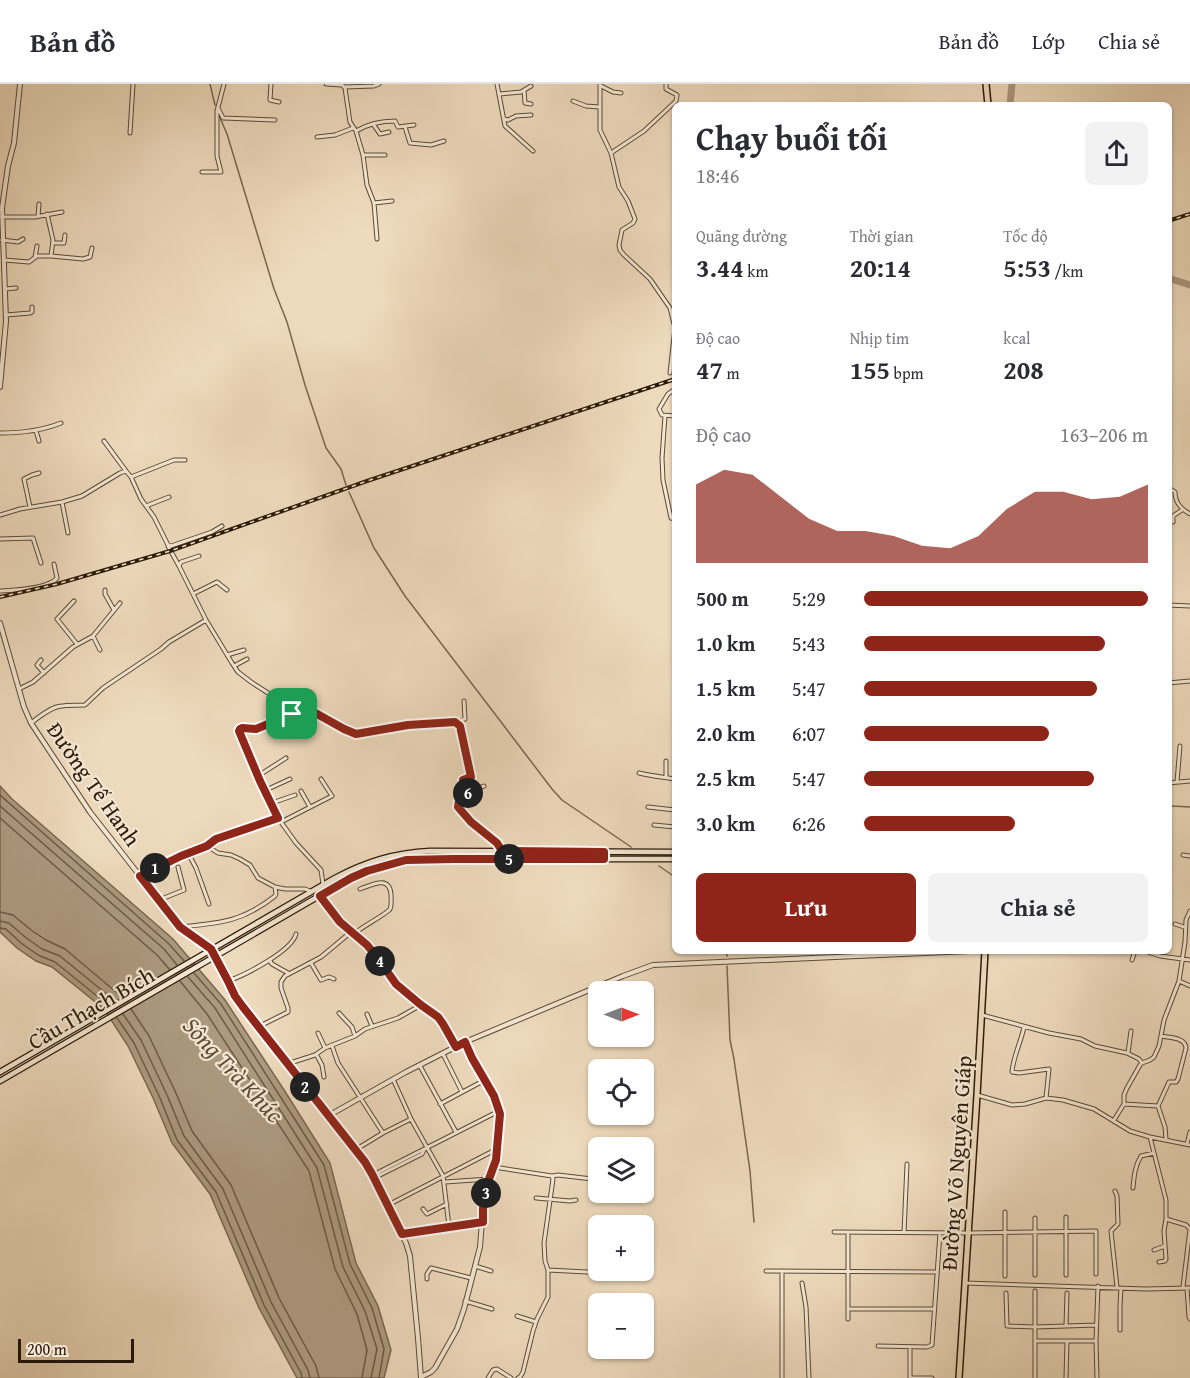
<!DOCTYPE html>
<html lang="vi">
<meta charset="utf-8">
<style>
:root{--surface:#fff;--page:#f2f2f3;--text:#2b2b33;--muted:#7c7c81;--line:#e1e1e2;--accent:#8f2418}
body{margin:0;font-family:"Gentium Book Plus",serif;background:var(--page);color:var(--text);height:100vh;display:flex;flex-direction:column;font-size:22px;white-space:nowrap}
*{box-sizing:border-box;margin:0}
p{font-size:20px;color:var(--muted)}
.icon{flex:none;width:33px;height:33px;fill:none;stroke:currentColor;stroke-width:2;stroke-linecap:round;stroke-linejoin:round}
.map{position:relative;flex:1;overflow:hidden}
.panel{position:absolute;left:672px;top:18px;width:500px;height:852px;display:flex;flex-direction:column;background:var(--surface);border-radius:9px;box-shadow:0 2px 4px #0004}
.panel>*{flex:none}
.needle{width:39px;rotate:90deg}
.buttons{position:absolute;left:588px;top:897px;display:grid;gap:12px}
.buttons a{display:grid;place-items:center;width:66px;height:66px;border-radius:9px;background:var(--surface);box-shadow:0 2px 4px #0004;font-size:30px}
.scale{position:absolute;left:18px;bottom:15px;width:116px;box-sizing:border-box;padding-left:6px;border:3px solid #2c1a08;border-top:0;font-size:16px;line-height:21px;white-space:nowrap;color:#2c1a08;-webkit-text-stroke:4px #f4e7d4;paint-order:stroke}
.pin{position:absolute;display:grid;place-items:center;width:51px;height:51px;color:#fff;margin:-26px;border-radius:12px;box-shadow:0 3px 9px #0006}
.km{position:absolute;width:30px;height:30px;margin:-15px;border-radius:50%;background:#222;color:#fff;font-size:16px;line-height:30px;text-align:center}
.round{display:grid;place-items:center;flex:none;width:63px;height:63px;border-radius:9px;background:var(--page)}
.overview{display:flex;align-items:center;justify-content:space-between;height:102px;padding:0 24px}
h1{font-size:33px;font-weight:800;line-height:45px}
.stats{display:grid;grid-template-columns:repeat(3,1fr);gap:9px;height:102px;padding:6px 24px}
.stats div{display:grid;align-content:center}
.stats b{font-size:26px;font-weight:800}
.stats small{font-size:16px;font-weight:400}
.stats p{font-size:16px}
.chart{height:168px;padding:12px 24px}
.chart p{display:flex;justify-content:space-between}
.chart svg{width:100%;height:108px;margin-top:6px;fill:var(--accent);opacity:.7}
.cta{display:flex;gap:12px;margin-top:auto;padding:12px 24px}
.cta a{flex:1;height:69px;border-radius:9px;background:var(--accent);color:#fff;font-size:24px;font-weight:800;line-height:69px;text-align:center}
.cta a+a{background:var(--page);color:var(--text)}
ul{padding:0 24px;list-style:none;font-size:20px}
li{display:grid;grid-template-columns:96px 72px 1fr;align-items:center;height:45px}
li i{height:15px;border-radius:8px;background:var(--accent)}
header{display:flex;align-items:center;gap:36px;box-sizing:border-box;height:84px;padding:0 30px;background:var(--surface);border-bottom:2px solid var(--line)}
header strong{font-size:28px}
nav{display:flex;gap:33px;margin-inline-start:auto;font-size:21px}
.map>svg:first-child{display:block}
.water{fill:#ac997f;stroke:#79664f;stroke-width:1.5}
.lines{fill:none;stroke-linecap:round;stroke-linejoin:round}
.shore{stroke:#6c5a44;stroke-width:1.5}
.stream{stroke:#79664f;stroke-width:1.5}
.river{stroke:#ac997f;stroke-width:7}
.minor-casing{stroke:#5c4a35;stroke-width:5}
.tertiary-casing{stroke:#5c4a35;stroke-width:6}
.secondary-casing{stroke:#2c1a08;stroke-width:7}
.primary-casing{stroke:#2c1a08;stroke-width:8}
.minor{stroke:#f4e7d4;stroke-width:3}
.tertiary{stroke:#f4e7d4;stroke-width:4}
.secondary{stroke:#f4e7d4;stroke-width:4.5}
.primary{stroke:#eedabd;stroke-width:5}
.rail-casing{stroke:#2c1a08;stroke-width:4}
.rail{stroke:#f4e7d4;stroke-width:1.5;stroke-dasharray:4.5;stroke-linecap:butt}
.route-casing{stroke:#fff;stroke-width:12}
.route{stroke:#8f2418;stroke-width:8}
.labels{text-anchor:middle;stroke-width:4.5;stroke-linejoin:round;paint-order:stroke}
.street-label{font-size:22px;fill:#2c1a08;stroke:#f4e7d4}
.water-label{font-size:24px;font-style:italic;fill:#5f4d38;stroke:#f4e7d4}
</style>
<header>
<strong>Bản đồ</strong>
<nav><a>Bản đồ</a><a>Lớp</a><a>Chia sẻ</a></nav>
</header>
<div class="map">
<svg width="1190" height="1294" viewBox="0 0 1190 1294">
<rect width="100%" height="100%" fill="#eedabd"/>
<filter id="stains"><feTurbulence type="fractalNoise" baseFrequency=".00333" numOctaves="4"/><feColorMatrix values="0 0 0 0 .2 0 0 0 0 .09 0 0 0 0 .02 0 0 0 .5 -.17"/></filter>
<radialGradient id="worn" r=".72"><stop offset=".6" stop-color="#630" stop-opacity="0"/><stop offset="1" stop-color="#630" stop-opacity=".3"/></radialGradient>
<path class="water" d="M 0,702 L 12,715 L 173,855 L 225,916 L 286,1009 L 330,1079 L 356,1179 L 378,1222 L 391,1266 L 384,1294 L 297,1294 L 259,1224 L 210,1110 L 172,1059 L 154,1016 L 128,962 L 104,925 L 52,883 L 36,877 L 17,864 L 0,848 Z"/>
<g class="lines">
<path class="shore" d="M 0,711 L 169,860 L 184,877
M 0,722 L 164,865 L 177,881
M 0,734 L 157,871 L 170,886
M 0,828 L 13,831 L 31,846 L 46,856 L 65,865 L 122,913
M 0,837 L 9,839 L 25,853 L 42,865 L 60,872 L 115,917
M 0,844 L 6,845 L 21,859 L 38,871 L 55,878 L 108,921
M 194,889 L 221,920 L 324,1081 L 350,1180 L 372,1224 L 384,1265 L 379,1294
M 188,893 L 215,924 L 317,1084 L 343,1183 L 365,1227 L 377,1265 L 371,1294
M 180,897 L 207,930 L 309,1087 L 335,1185 L 357,1230 L 367,1266 L 362,1294
M 131,925 L 149,952 L 175,1007 L 192,1047 L 231,1101 L 279,1214 L 316,1282 L 319,1294
M 123,930 L 141,956 L 167,1011 L 184,1052 L 223,1105 L 271,1218 L 308,1286 L 310,1294
M 117,934 L 134,959 L 160,1014 L 177,1056 L 216,1108 L 264,1221 L 301,1289 L 302,1294"/>
<path class="stream" d="M 210,0 L 215,21
M 218,29 L 227,50 L 274,205 L 287,238 L 305,301 L 326,364 L 341,385 L 346,401
M 349,408 L 374,464 L 405,512 L 552,705 L 562,716 L 631,763
M 1172,722 L 1190,723
M 659,782 L 675,793
M 726,867 L 727,872
M 727,882 L 730,956 L 734,975 L 750,1087 L 754,1138"/>
<path class="river" d="M 1010,21 L 1012,0
M 1168,194 L 1190,201"/>
<defs>
<path id="minor" d="M 271,0 L 270,16 L 279,18
M 326,0 L 342,1 L 345,4 L 350,38 L 356,47 C 368,40 381,37 395,37 L 398,43 L 414,41
M 497,0 L 505,42 L 533,67
M 600,0 L 600,46 L 611,69 L 619,103 L 628,117 L 635,135 L 633,139 L 622,146 L 619,161 L 620,166 L 624,171 L 650,195 L 670,224 L 675,244 L 670,289
M 601,2 L 613,8 L 621,9
M 345,3 L 374,2 L 379,0
M 524,6 L 525,19 L 531,20
M 500,10 L 521,8 L 531,2
M 573,17 L 586,22 L 599,23
M 218,24 L 223,34 L 275,36
M 504,35 L 508,36 L 516,32 L 531,31
M 373,40 L 380,50 L 389,48
M 405,43 L 410,59 L 431,61 L 444,57
M 356,47 L 363,71 L 367,101 L 374,119 L 377,155
M 130,49 L 133,0
M 317,53 L 335,51 L 353,44
M 611,69 L 644,47 L 676,17 L 677,11 L 666,5 L 666,0
M 363,71 L 385,71
M 202,88 L 221,88 L 217,72 L 217,27 L 224,0
M 374,119 L 392,117
M 47,130 L 53,156 L 51,172
M 38,132 L 39,120
M 2,133 L 35,133 L 62,128
M 2,156 L 18,158 L 23,155
M 53,159 L 64,159 L 65,151
M 35,173 L 37,162
M 4,176 L 29,178 L 37,172 L 51,172 L 83,175 L 90,173 L 92,164
M 5,205 L 16,204
M 6,231 L 30,229 L 32,228 L 32,223
M 675,305 L 668,310 L 659,325 L 662,331 L 675,332
M 665,332 L 662,374 L 663,396 L 671,434 L 675,435
M 36,347 L 39,357
M 0,349 C 21,349 41,347 61,339
M 104,357 L 126,387
M 131,393 L 174,376 L 185,376
M 1168,405 L 1172,406 L 1175,408 C 1175,419 1181,425 1190,430
M 62,418 L 68,449
M 146,422 L 169,413
M 30,423 L 24,395 L 32,391 L 39,389
M 0,431 L 20,425 L 62,418 L 82,412 L 120,389 L 126,387 L 131,393 L 141,415 L 154,433 L 168,461 L 171,462 L 212,448 L 222,442
M 1173,438 L 1173,432 L 1182,426
M 0,455 L 33,454 L 41,479
M 168,462 L 179,482
M 199,472 L 181,478 L 179,482 L 206,536 L 232,579 L 238,588 L 251,598 L 279,616 L 292,630
M 105,506 L 105,510 L 114,526
M 0,507 C 14,506 49,505 57,494 L 54,480
M 193,510 L 217,498 L 227,506
M 74,517 L 57,535 L 77,560
M 1168,521 L 1190,522
M 93,552 L 100,566
M 227,571 L 244,566
M 41,576 L 37,581 L 44,589
M 234,582 L 247,575
M 1168,599 L 1190,597
M 19,605 L 33,598 L 73,563 L 93,552 L 120,519
M 286,622 L 294,616
M 455,638 L 460,642 L 471,693 L 463,696 L 468,710
M 31,639 C 54,621 56,621 85,621 L 103,604 L 161,565 L 169,558 L 206,536
M 639,689 C 651,692 663,693 675,695
M 258,692 L 286,674
M 666,693 L 666,677
M 1177,698 L 1180,662
M 1168,699 L 1190,697
M 484,702 C 474,706 460,711 458,722 L 471,738 L 497,759 L 502,767
M 266,706 L 290,695
M 301,707 L 310,723
M 272,719 L 295,711
M 648,723 L 675,726
M 281,738 L 332,712 L 321,695
M 654,741 L 675,743
M 207,762 L 218,769 L 231,771 L 240,775 L 250,781 L 258,794 L 275,803 L 285,805 L 305,805 L 310,807
M 188,769 L 196,784 L 209,820
M 1183,771 L 1190,772
M 140,792 L 181,772 L 207,762 L 216,755 L 278,734
M 323,800 L 321,786 L 296,759 L 278,734 L 260,697 L 239,647 L 240,645 L 241,644 L 256,645 L 292,630 L 308,626 L 315,629 L 344,645 L 356,650 L 408,641 L 455,638 L 465,635 L 464,617
M 320,812 L 340,838 L 367,861 L 377,873 L 396,900 L 421,921 L 438,933 L 443,940 L 456,963
M 159,816 L 184,806 L 178,783
M 1175,840 L 1184,843
M 180,843 C 221,839 242,838 275,812 L 276,810 L 275,803
M 354,850 C 361,843 387,830 390,825 C 392,821 391,815 391,810 C 389,791 372,801 360,805
M 1145,867 L 1160,872 L 1190,876
M 1132,876 L 1135,867
M 270,877 L 272,880 L 288,889
M 311,879 L 321,896 L 329,893 L 334,895
M 228,897 C 245,891 292,867 296,850
M 1179,897 L 1190,902
M 339,929 L 352,943 L 355,952
M 367,930 L 372,942
M 982,931 L 1049,949 L 1081,955 L 1095,962 L 1127,969 L 1139,975 L 1142,979
M 258,943 L 288,928 L 288,924 L 281,904 L 281,898 L 285,892 L 321,873 L 351,848
M 1024,943 C 1021,958 1013,973 1012,988 L 1019,989 L 1049,985 L 1046,1014
M 318,949 L 325,964
M 1161,952 C 1170,954 1185,953 1186,964 L 1178,995 L 1176,998 L 1169,998 L 1158,1022 L 1165,1043 L 1166,1055
M 332,962 L 338,979 L 383,1049
M 1128,969 L 1131,947
M 316,970 L 322,981 L 324,993
M 443,970 L 462,1008
M 287,980 L 315,971 L 325,964 L 355,952 L 365,945 L 398,934 L 421,921
M 420,982 L 456,1048
M 393,995 L 411,1035 L 443,1092 L 449,1142
M 977,1011 L 1012,1021 L 1025,1020 L 1046,1014 L 1063,1016 L 1094,1025 L 1130,1047 L 1150,1053 L 1190,1061
M 440,1020 L 485,996
M 1124,1020 L 1158,1022
M 1114,1036 L 1124,1020 L 1124,1011 L 1127,1004 L 1140,981 L 1142,979 L 1150,976 L 1154,973 L 1159,962 L 1164,936 L 1179,897 L 1185,858 L 1186,836 L 1190,827
M 1150,1053 L 1166,1116 L 1166,1135 L 1186,1141 L 1190,1145 L 1183,1203
M 1187,1060 L 1190,1048
M 355,1066 L 383,1049 L 411,1035
M 494,1083 L 552,1092 L 553,1095 L 544,1159 L 545,1177 L 548,1186 L 548,1213 L 537,1235 L 533,1247 L 523,1288 L 520,1293 L 518,1294
M 378,1091 L 379,1088 L 499,1027
M 376,1092 L 380,1091 L 422,1070 L 424,1066
M 552,1092 L 558,1091 L 592,1095 L 594,1094 L 598,1080
M 445,1098 L 489,1095
M 1133,1104 C 1134,1092 1135,1082 1141,1072 L 1154,1069
M 1115,1107 L 1117,1112 L 1118,1140 L 1111,1147 L 1117,1203
M 536,1114 L 570,1117 L 576,1116
M 388,1121 L 497,1065
M 423,1125 L 427,1130 L 447,1120
M 834,1148 L 968,1149 L 1096,1147 L 1096,1190
M 848,1149 L 848,1235
M 904,1149 L 907,1080
M 402,1150 L 483,1138
M 1154,1166 L 1165,1162
M 1159,1178 L 1165,1177 L 1166,1175 L 1164,1147 L 1166,1135
M 475,1182 L 491,1187
M 548,1186 L 606,1189
M 766,1187 L 936,1188
M 782,1187 L 782,1294
M 1035,1191 L 1035,1134
M 1066,1191 L 1066,1133
M 1005,1192 L 1005,1128
M 427,1195 L 427,1190 L 431,1184 L 471,1194
M 802,1199 L 806,1223 L 809,1294
M 965,1199 L 1146,1205 L 1190,1204
M 1187,1204 L 1189,1233 L 1190,1235
M 1035,1207 L 1035,1294
M 1006,1209 L 1007,1242 L 1035,1243 L 1097,1241
M 465,1217 L 492,1225
M 848,1225 L 934,1225
M 517,1232 L 536,1238
M 1066,1242 L 1067,1209
M 1120,1246 L 1120,1221 L 1121,1204
M 1036,1257 L 1096,1257
M 878,1262 L 927,1263 L 932,1261 L 940,1149
M 488,1294 L 493,1286 L 497,1285 L 511,1294
M 910,1294 L 910,1263
M 910,1294 L 932,1294
M 1066,1294 L 1067,1257
M 1097,1294 L 1096,1257 L 1098,1202"/>
<path id="tertiary" d="M 0,303 L 6,237 L 2,124 L 8,82 L 14,59 L 20,0
M 0,539 L 24,623 L 31,639 L 90,728 L 140,792 L 180,843 L 211,865 L 228,897 L 235,912 L 243,923 L 365,1078 L 372,1090 L 406,1159 L 410,1172 L 418,1254 L 421,1294
M 328,1032 L 406,988 L 465,958 L 623,892 L 653,881 L 970,867
M 421,1293 L 431,1288 L 435,1284 L 457,1245 L 464,1225 L 480,1163 L 483,1124 L 489,1095 L 496,1075 L 498,1056 L 500,1030 L 498,1022 L 494,1012 L 472,974 L 465,958"/>
<path id="secondary" d="M 0,988 L 335,794 C 367,777 394,769 430,767 L 675,768
M 0,997 L 338,801 C 369,784 397,776 432,775 L 675,775"/>
<path id="primary" d="M 986,0 L 988,21
M 959,1294 L 977,1011 L 985,867"/>
</defs>
<use href="#minor" class="minor-casing"/>
<use href="#tertiary" class="tertiary-casing"/>
<use href="#secondary" class="secondary-casing"/>
<use href="#primary" class="primary-casing"/>
<use href="#minor" class="minor"/>
<use href="#tertiary" class="tertiary"/>
<use href="#secondary" class="secondary"/>
<use href="#primary" class="primary"/>
<defs>
<path id="rail" d="M 1168,137 L 1190,130
M 0,513 L 57,500 L 170,467 L 367,397 L 675,295"/>
</defs>
<use href="#rail" class="rail-casing"/>
<use href="#rail" class="rail"/>
</g>
<g class="lines">
<defs>
<path id="route" d="M 310,626 L 344,645 L 356,650 L 408,641 L 455,638 L 460,642 L 471,693 L 463,696 L 468,710 L 459,717 L 458,723 L 471,738 L 497,759 L 502,767 L 604,768 L 604,775 L 453,775 L 406,776 L 367,787 L 351,794 L 320,812 L 340,838 L 367,861 L 377,873 L 396,900 L 421,921 L 438,933 L 443,940 L 456,963 L 465,958 L 472,974 L 494,1012 L 500,1030 L 496,1076 L 489,1095 L 483,1124 L 483,1138 L 402,1150 L 372,1090 L 365,1078 L 243,923 L 235,912 L 228,897 L 211,865 L 180,843 L 140,792 L 181,772 L 207,762 L 216,755 L 278,734 L 260,697 L 239,647 L 240,645 L 242,644 L 256,645 L 292,630 Z"/>
</defs>
<use href="#route" class="route-casing"/>
<use href="#route" class="route"/>
</g>
<g class="labels">
<g class="street-label">
<text transform="translate(94 700) rotate(55)" y="8">Đường Tế Hanh</text>
<text transform="translate(91 924) rotate(-30)" y="8">Cầu Thạch Bích</text>
<text transform="translate(956 1079) rotate(-86)" y="8">Đường Võ Nguyên Giáp</text>
</g>
<g class="water-label">
<text transform="translate(233 986) rotate(47)" y="8">Sông Trà Khúc</text>
</g>
</g>
<rect width="100%" height="100%" filter="url(#stains)"/>
<rect width="100%" height="100%" fill="url(#worn)"/>
</svg>
<div class="buttons">
<a><svg class="needle" viewBox="-14 -14 28 28"><path d="M0-13l5 13h-10z" fill="#e53935"/><path d="M0 13l5-13h-10z" fill="#7c7c81"/></svg></a>
<a><svg class="icon" aria-label="locate" viewBox="0 0 24 24"><circle cx="12" cy="12" r="6"/><path d="M12 2v4M12 18v4M2 12h4M18 12h4"/></svg></a>
<a><svg class="icon" aria-label="layers" viewBox="0 0 24 24"><path d="M12 4l9 5-9 5-9-5zM3 14l9 5 9-5"/></svg></a>
<a>+</a>
<a>−</a>
</div>
<div class="scale">200 m</div>
<div class="pin" style="left:292px;top:630px;background:#1e9e55"><svg class="icon" aria-label="arrive" viewBox="0 0 24 24"><path d="M6 21V4h12l-3 4 3 4H6"/></svg></div>
<b class="km" style="left:155px;top:784px">1</b>
<b class="km" style="left:305px;top:1003px">2</b>
<b class="km" style="left:486px;top:1109px">3</b>
<b class="km" style="left:380px;top:877px">4</b>
<b class="km" style="left:509px;top:775px">5</b>
<b class="km" style="left:468px;top:709px">6</b>
<section class="panel">
<div class="overview"><div><h1>Chạy buổi tối</h1><p>18:46</p></div><a class="round"><svg class="icon" aria-label="share" viewBox="0 0 24 24"><path d="M12 15V3M7 8l5-5 5 5M5 13v7h14v-7"/></svg></a></div>
<div class="stats">
<div><p>Quãng đường</p><b>3.44<small> km</small></b></div>
<div><p>Thời gian</p><b>20:14</b></div>
<div><p>Tốc độ</p><b>5:53<small> /km</small></b></div>
</div>
<div class="stats">
<div><p>Độ cao</p><b>47<small> m</small></b></div>
<div><p>Nhịp tim</p><b>155<small> bpm</small></b></div>
<div><p>kcal</p><b>208</b></div>
</div>
<div class="chart"><p><span>Độ cao</span>163–206 m</p>
<svg viewBox="0 0 160 44" preserveAspectRatio="none"><path d="M0 44V12L10 6L20 8L30 17L40 26L50 31L60 31L70 33L80 37L90 38L100 33L110 22L120 15L130 15L140 18L150 17L160 12V44z"/></svg>
</div>
<ul>
<li><b>500 m</b>5:29<i style="width:100%"></i></li>
<li><b>1.0 km</b>5:43<i style="width:85%"></i></li>
<li><b>1.5 km</b>5:47<i style="width:82%"></i></li>
<li><b>2.0 km</b>6:07<i style="width:65%"></i></li>
<li><b>2.5 km</b>5:47<i style="width:81%"></i></li>
<li><b>3.0 km</b>6:26<i style="width:53%"></i></li>
</ul>
<div class="cta"><a>Lưu</a><a>Chia sẻ</a></div>
</section>
</div>
